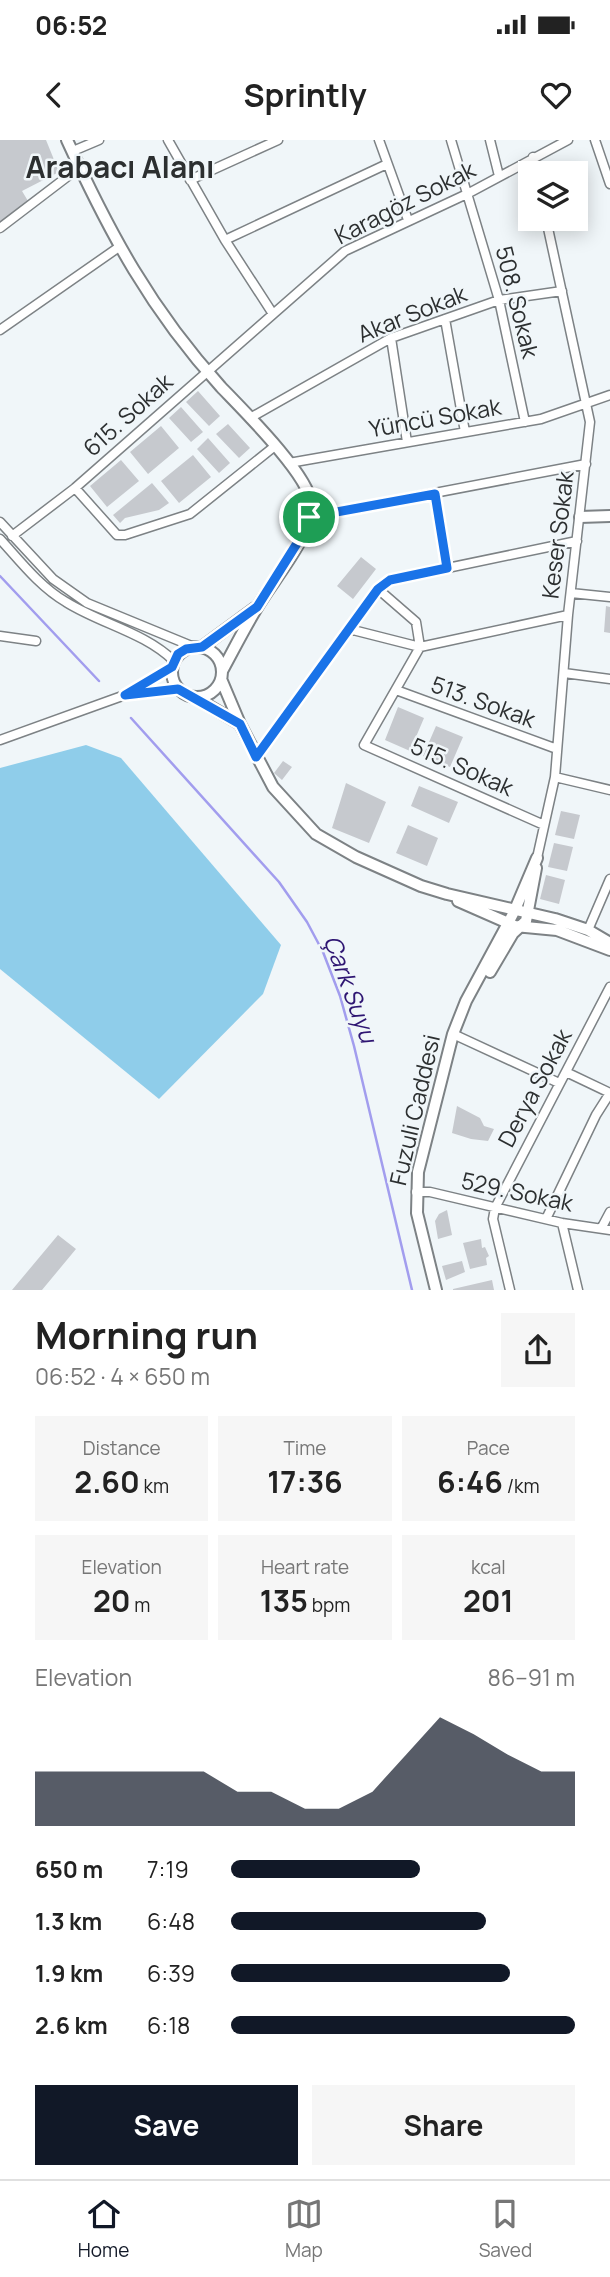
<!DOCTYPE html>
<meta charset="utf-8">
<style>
:root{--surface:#fff;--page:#f6f6f6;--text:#222;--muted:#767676;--line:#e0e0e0;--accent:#111827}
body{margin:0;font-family:Manrope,sans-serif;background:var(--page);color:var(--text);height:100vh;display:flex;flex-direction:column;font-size:26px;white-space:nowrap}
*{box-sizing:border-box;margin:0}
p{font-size:23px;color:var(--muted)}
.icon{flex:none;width:38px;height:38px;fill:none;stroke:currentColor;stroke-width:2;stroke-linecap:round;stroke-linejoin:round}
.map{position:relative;height:1150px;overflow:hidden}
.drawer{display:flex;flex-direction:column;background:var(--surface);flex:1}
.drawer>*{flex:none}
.controls{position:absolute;left:518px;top:21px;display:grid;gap:14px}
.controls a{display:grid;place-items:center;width:70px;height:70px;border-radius:0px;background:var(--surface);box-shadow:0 4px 18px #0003;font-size:35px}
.pin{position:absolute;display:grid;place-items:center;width:60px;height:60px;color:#fff;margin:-30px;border:4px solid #fff;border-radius:50%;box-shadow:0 2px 7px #0007}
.round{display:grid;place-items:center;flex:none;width:74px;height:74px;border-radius:0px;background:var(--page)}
.headline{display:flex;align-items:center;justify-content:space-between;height:119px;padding:0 35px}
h1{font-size:38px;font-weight:700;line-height:52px}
.metrics{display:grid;grid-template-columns:repeat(3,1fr);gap:10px;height:119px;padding:7px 35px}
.metrics div{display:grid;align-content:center;border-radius:0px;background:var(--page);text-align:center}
.metrics b{font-size:30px;font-weight:700}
.metrics small{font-size:19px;font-weight:400}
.metrics p{font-size:19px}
.chart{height:196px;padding:14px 35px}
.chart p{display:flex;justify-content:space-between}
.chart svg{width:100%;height:126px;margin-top:7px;fill:var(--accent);opacity:.7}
.cta{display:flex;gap:14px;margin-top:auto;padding:14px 35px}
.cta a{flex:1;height:80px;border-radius:0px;background:var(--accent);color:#fff;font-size:28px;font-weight:700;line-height:80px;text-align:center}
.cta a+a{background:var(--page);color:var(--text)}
ul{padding:0 35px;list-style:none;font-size:23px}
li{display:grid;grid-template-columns:112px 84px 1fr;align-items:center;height:52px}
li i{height:18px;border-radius:9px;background:var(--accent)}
.status{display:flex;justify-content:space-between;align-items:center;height:49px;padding:0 35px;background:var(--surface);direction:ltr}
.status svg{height:19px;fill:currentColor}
header{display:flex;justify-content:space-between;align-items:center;height:91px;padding:0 35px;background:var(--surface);font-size:32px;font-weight:700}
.tabs{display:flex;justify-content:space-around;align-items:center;height:98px;border-top:2px solid var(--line);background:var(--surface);font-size:19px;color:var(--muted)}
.tabs a{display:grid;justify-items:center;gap:4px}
.tabs .current{color:var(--accent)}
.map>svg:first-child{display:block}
.green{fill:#8fcdea}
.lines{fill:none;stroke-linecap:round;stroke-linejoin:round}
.stream{stroke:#a29dee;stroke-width:2.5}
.building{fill:#c6c9ce}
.minor-casing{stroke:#7d8285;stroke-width:11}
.tertiary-casing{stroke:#7d8285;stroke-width:14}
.minor{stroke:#fff;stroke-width:8}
.tertiary{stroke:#fff;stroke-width:10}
.route-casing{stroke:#fff;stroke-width:14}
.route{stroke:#1a73e8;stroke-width:9}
.labels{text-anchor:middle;stroke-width:5;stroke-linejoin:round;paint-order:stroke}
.street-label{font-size:23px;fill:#2c2f30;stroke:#f0f6f9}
.water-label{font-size:24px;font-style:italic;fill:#2e1572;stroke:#f0f6f9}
.district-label{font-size:30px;font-weight:bold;fill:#2c2f30;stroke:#f0f6f9}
</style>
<div class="status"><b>06:52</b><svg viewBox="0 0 49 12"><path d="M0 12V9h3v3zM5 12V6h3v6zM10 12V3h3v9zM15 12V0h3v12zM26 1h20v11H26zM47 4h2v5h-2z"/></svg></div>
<header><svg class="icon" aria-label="back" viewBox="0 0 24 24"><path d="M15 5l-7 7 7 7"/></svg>Sprintly<svg class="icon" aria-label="heart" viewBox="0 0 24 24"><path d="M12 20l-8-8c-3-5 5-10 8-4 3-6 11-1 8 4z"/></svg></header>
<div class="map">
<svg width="610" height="1150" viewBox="0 0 610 1150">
<rect width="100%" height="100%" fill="#f0f6f9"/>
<path class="green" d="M 86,605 L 121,618 L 281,805 L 263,854 L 159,959 L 0,829 L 0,628 Z"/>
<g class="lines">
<path class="stream" d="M 0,436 L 99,541
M 131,578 L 279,742 L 307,782 L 323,812 L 340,856 L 354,906 L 412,1150"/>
</g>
<path class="building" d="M 0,0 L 46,0 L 59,32 L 22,51 L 28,61 L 0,83 Z
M 198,251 L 220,276 L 209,286 L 186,262 Z
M 181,267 L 203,292 L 191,302 L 169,278 Z
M 228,284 L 250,308 L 239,318 L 216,294 Z
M 161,286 L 179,308 L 148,334 L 130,312 Z
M 208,298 L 230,323 L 219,333 L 197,309 Z
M 193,315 L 211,337 L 179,363 L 161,341 Z
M 121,320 L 139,341 L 107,367 L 90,346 Z
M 152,343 L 169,363 L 159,370 L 125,378 L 120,383 L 113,375 Z
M 361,417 L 376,429 L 353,459 L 337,446 Z
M 606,466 L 610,467 L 610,493 L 604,492 Z
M 398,567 L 424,578 L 410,611 L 385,600 Z
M 436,586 L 463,597 L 450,627 L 423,616 Z
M 283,621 L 292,627 L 282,640 L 274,633 Z
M 346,643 L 386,662 L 369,703 L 332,688 Z
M 419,646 L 458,662 L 449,683 L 411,666 Z
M 561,671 L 580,675 L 574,699 L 555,695 Z
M 408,685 L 438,698 L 427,726 L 396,713 Z
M 554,703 L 573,707 L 567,731 L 548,727 Z
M 546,735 L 565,740 L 559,764 L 540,759 Z
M 457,966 L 480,978 L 484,986 L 494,989 L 488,1001 L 471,999 L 452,993 Z
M 447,1070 L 452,1095 L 438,1099 L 435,1081 L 439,1074 Z
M 58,1095 L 76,1109 L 42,1150 L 12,1150 Z
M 481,1099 L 482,1108 L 485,1107 L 489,1116 L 486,1118 L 487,1125 L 470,1129 L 463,1103 Z
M 462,1121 L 465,1132 L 446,1140 L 442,1126 Z
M 492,1140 L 494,1150 L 453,1150 L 453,1149 Z"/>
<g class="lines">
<defs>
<path id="minor" d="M 168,0 L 225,100 L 273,174
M 379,0 L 408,80
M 451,0 L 499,160 L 525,282
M 490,0 L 499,36
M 595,0 L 610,44
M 73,11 L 99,0
M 533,17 L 537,33
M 190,40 L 278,0
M 0,88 L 80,27
M 225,100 L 387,24
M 445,179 L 465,292
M 0,190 L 119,107
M 391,198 L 407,302
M 250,278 L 391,198 L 499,160 L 562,151
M 289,323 L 541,279 L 610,255
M 75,348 L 117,395 L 125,395 L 190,374 L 275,306
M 435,354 L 447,427
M 309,377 L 586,324
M 0,382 L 53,439 L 87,463 L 194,507
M 12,396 L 75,348 L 345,111 L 469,53 L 568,0
M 0,399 C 20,421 40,447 66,462 C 101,484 144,492 174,521
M 571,453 L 610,457
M 349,489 L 420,507 L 416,482 L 378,449
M 0,496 L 36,501
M 564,533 L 610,539
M 396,550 L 557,609
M 128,555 L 178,549
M 0,600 L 125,555 L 172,527
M 256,617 L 378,449 L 390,440 L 577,401
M 555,637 L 610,650
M 544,685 L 364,605 L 420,507 L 568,475
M 537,718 L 555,637 L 568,475 L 590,282 L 546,79
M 588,790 L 610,739
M 453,894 L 559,943
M 566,932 L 610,953
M 416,1052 L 430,1052 L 562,1083 L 610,1090
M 546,1079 L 596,975 L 610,953
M 562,1083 L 578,1150
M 602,1087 L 610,1072
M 510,1150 L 493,1079 L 495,1068 L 610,847"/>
<path id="tertiary" d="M 67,0 C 110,94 151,170 221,247 C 242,269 309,335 311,363 C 314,394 273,440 258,466 C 245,487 234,509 222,531
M 580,377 L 610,376
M 202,507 L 255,468
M172 532a25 25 0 1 1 50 0a25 25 0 1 1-50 0Z
M 221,539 L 240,584 L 273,647 L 316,694 L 356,717 L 421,746 L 447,754 L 555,779 L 588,790 L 610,803
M 194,557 L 240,584
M 458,761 L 515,786 L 557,790 L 610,810
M 490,832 L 513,793 L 526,781 L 536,728
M 436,1150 L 417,1073 L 418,1032 L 453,894 L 466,861 L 514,772 L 537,718"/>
</defs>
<use href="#minor" class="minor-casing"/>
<use href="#tertiary" class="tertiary-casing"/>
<use href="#minor" class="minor"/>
<use href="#tertiary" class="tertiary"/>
</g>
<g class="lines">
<defs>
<path id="route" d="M 435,354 L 447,428 L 390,440 L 378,449 L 256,617 L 240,584 L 178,549 L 125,555 L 172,527 L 178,514 L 186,509 L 202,507 L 257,467 L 306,389 L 309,377 Z"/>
</defs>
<use href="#route" class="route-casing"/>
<use href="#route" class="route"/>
</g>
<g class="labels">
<g class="street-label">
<text transform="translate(405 63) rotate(-27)" y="8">Karagöz Sokak</text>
<text transform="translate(517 162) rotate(76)" y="8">508. Sokak</text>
<text transform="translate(412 174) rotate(-22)" y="8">Akar Sokak</text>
<text transform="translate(128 275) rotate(-42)" y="8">615. Sokak</text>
<text transform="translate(435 278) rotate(-10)" y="8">Yüncü Sokak</text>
<text transform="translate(558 395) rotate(-83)" y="8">Keser Sokak</text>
<text transform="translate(483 562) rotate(20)" y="8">513. Sokak</text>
<text transform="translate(462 627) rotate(24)" y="8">515. Sokak</text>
<text transform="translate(535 948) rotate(-62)" y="8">Derya Sokak</text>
<text transform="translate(415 970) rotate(-77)" y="8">Fuzuli Caddesi</text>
<text transform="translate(517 1052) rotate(12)" y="8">529. Sokak</text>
</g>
<g class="water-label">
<text transform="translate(350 849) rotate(70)" y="8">Çark Suyu</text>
</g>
<g class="district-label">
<text x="120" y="38">Arabacı Alanı</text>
</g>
</g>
</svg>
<div class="controls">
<a><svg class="icon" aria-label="layers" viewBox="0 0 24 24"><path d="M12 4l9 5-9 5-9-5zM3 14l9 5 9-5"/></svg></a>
</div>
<div class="pin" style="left:309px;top:377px;background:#1e9e55"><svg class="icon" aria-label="arrive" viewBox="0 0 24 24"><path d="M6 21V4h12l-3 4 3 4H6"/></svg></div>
</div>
<section class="drawer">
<div class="headline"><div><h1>Morning run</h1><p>06:52 · 4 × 650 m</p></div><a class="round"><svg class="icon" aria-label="share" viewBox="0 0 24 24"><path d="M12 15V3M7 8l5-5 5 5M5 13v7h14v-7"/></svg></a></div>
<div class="metrics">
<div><p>Distance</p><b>2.60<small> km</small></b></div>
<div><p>Time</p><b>17:36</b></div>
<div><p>Pace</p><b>6:46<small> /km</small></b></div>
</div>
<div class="metrics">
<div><p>Elevation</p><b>20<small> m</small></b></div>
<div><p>Heart rate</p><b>135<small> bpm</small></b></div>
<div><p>kcal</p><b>201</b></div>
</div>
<div class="chart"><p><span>Elevation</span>86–91 m</p>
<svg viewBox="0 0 160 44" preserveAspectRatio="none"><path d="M0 44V25L10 25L20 25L30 25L40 25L50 25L60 32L70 32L80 38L90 38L100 32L110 19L120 6L130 12L140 19L150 25L160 25V44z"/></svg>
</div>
<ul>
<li><b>650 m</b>7:19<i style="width:55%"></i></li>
<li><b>1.3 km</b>6:48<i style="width:74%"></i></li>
<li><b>1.9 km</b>6:39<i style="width:81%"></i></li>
<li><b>2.6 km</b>6:18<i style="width:100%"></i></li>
</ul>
<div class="cta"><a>Save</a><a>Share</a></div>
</section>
<nav class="tabs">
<a class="current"><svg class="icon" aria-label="home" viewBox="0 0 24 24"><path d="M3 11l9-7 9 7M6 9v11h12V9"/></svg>Home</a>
<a><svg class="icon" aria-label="map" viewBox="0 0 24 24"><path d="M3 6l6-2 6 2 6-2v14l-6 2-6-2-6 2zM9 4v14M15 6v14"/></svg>Map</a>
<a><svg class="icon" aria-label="saved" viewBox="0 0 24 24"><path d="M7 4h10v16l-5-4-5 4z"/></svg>Saved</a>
</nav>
